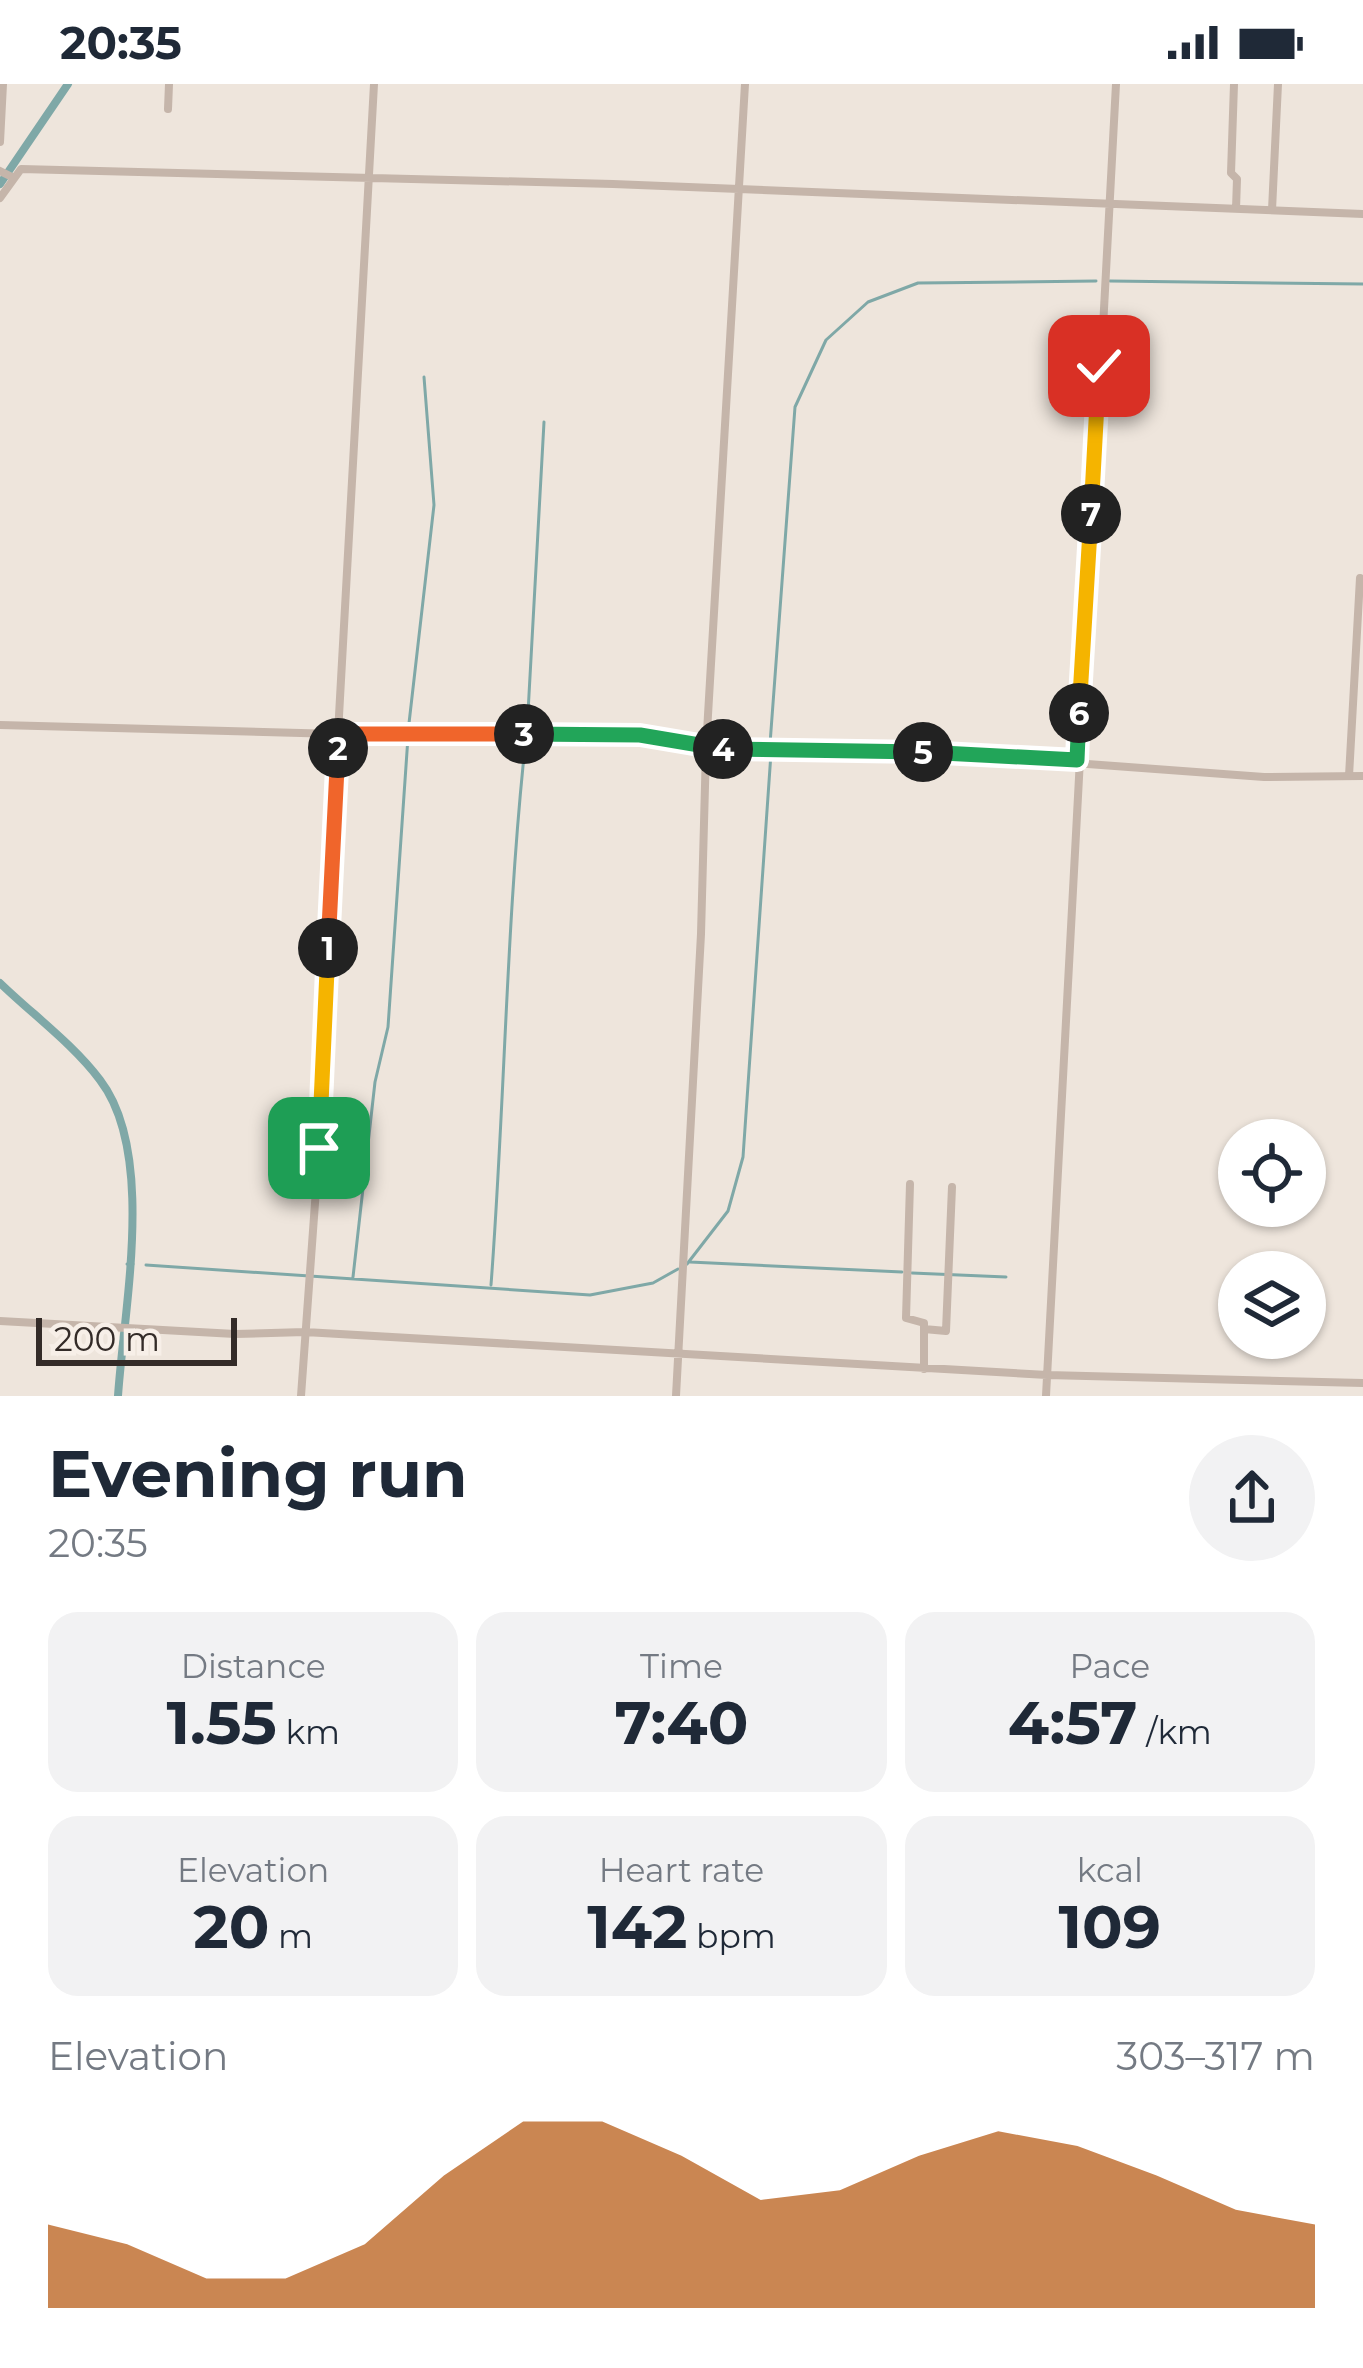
<!DOCTYPE html>
<meta charset="utf-8">
<style>
:root{--surface:#fff;--page:#f2f2f3;--text:#1f2937;--muted:#747a83;--accent:#b45309}
body{margin:0;font-family:Montserrat,sans-serif;background:var(--page);color:var(--text);height:100vh;display:flex;flex-direction:column;font-size:45px;white-space:nowrap}
*{box-sizing:border-box;margin:0}
p{font-size:39px;color:var(--muted)}
.icon{flex:none;width:66px;height:66px;fill:none;stroke:currentColor;stroke-width:2;stroke-linecap:round;stroke-linejoin:round}
.map{position:relative;height:1312px;overflow:hidden}
.drawer{display:flex;flex-direction:column;background:var(--surface);flex:1}
.drawer>*{flex:none}
.fabs{position:absolute;left:1218px;top:1035px;display:grid;gap:24px}
.fabs a{display:grid;place-items:center;width:108px;height:108px;border-radius:50%;background:var(--surface);box-shadow:0 3px 9px #0004;font-size:60px}
.scale{position:absolute;left:36px;bottom:30px;width:201px;box-sizing:border-box;padding-left:12px;border:6px solid #332b28;border-top:0;font-size:33px;line-height:42px;white-space:nowrap;color:#332b28;-webkit-text-stroke:9px #f7efe8;paint-order:stroke}
.pin{position:absolute;display:grid;place-items:center;width:102px;height:102px;color:#fff;margin:-51px;border-radius:24px;box-shadow:0 6px 18px #0006}
.km{position:absolute;width:60px;height:60px;margin:-30px;border-radius:50%;background:#222;color:#fff;font-size:33px;line-height:60px;text-align:center}
.round{display:grid;place-items:center;flex:none;width:126px;height:126px;border-radius:63px;background:var(--page)}
.headline{display:flex;align-items:center;justify-content:space-between;height:204px;padding:0 48px}
h1{font-size:66px;font-weight:700;line-height:90px}
.metrics{display:grid;grid-template-columns:repeat(3,1fr);gap:18px;height:204px;padding:12px 48px}
.metrics div{display:grid;align-content:center;border-radius:30px;background:var(--page);text-align:center}
.metrics b{font-size:60px;font-weight:700}
.metrics small{font-size:33px;font-weight:400}
.metrics p{font-size:33px}
.chart{height:336px;padding:24px 48px}
.chart p{display:flex;justify-content:space-between}
.chart svg{width:100%;height:216px;margin-top:12px;fill:var(--accent);opacity:.7}
.status{display:flex;justify-content:space-between;align-items:center;height:84px;padding:0 60px;background:var(--surface);direction:ltr}
.status svg{height:33px;fill:currentColor}
.map>svg:first-child{display:block}
.lines{fill:none;stroke-linecap:round;stroke-linejoin:round}
.stream{stroke:#7fa8a7;stroke-width:3}
.canal{stroke:#7fa8a7;stroke-width:8}
.minor{stroke:#c5b5aa;stroke-width:8}
.split-1-casing{stroke:#fff;stroke-width:24}
.split-2-casing{stroke:#fff;stroke-width:24}
.split-3-casing{stroke:#fff;stroke-width:24}
.split-4-casing{stroke:#fff;stroke-width:24}
.split-5-casing{stroke:#fff;stroke-width:24}
.split-6-casing{stroke:#fff;stroke-width:24}
.split-7-casing{stroke:#fff;stroke-width:24}
.split-8-casing{stroke:#fff;stroke-width:24}
.split-1{stroke:#f5b400;stroke-width:15}
.split-2{stroke:#f0652b;stroke-width:15}
.split-3{stroke:#f0652b;stroke-width:15}
.split-4{stroke:#22a559;stroke-width:15}
.split-5{stroke:#22a559;stroke-width:15}
.split-6{stroke:#22a559;stroke-width:15}
.split-7{stroke:#f5b400;stroke-width:15}
.split-8{stroke:#f5b400;stroke-width:15}
</style>
<div class="status"><b>20:35</b><svg viewBox="0 0 49 12"><path d="M0 12V9h3v3zM5 12V6h3v6zM10 12V3h3v9zM15 12V0h3v12zM26 1h20v11H26zM47 4h2v5h-2z"/></svg></div>
<div class="map">
<svg width="1363" height="1312" viewBox="0 0 1363 1312">
<rect width="100%" height="100%" fill="#eee5dc"/>
<g class="lines">
<path class="stream" d="M 1110,197 L 1363,200
M 527,647 L 544,338
M 408,648 L 434,421 L 424,293
M 770,660 L 795,323 L 826,256 L 868,218 L 918,199 L 1096,197
M 690,1178 L 902,1188
M 127,1180 L 133,1180
M 687,1180 L 728,1127 L 743,1073 L 771,669
M 146,1181 L 590,1211 L 653,1199 L 678,1185
M 912,1189 L 1006,1193
M 353,1193 L 375,998 L 388,943 L 408,653
M 491,1201 C 505,1018 506,836 526,653"/>
<path class="canal" d="M 0,100 L 68,0
M 0,899 C 32,930 73,960 100,996 C 156,1069 124,1223 118,1312"/>
<path class="minor" d="M 745,0 L 706,665 L 925,668 L 1264,693 L 1363,692
M 1234,0 L 1231,89 L 1237,95 L 1236,125
M 168,25 L 169,0
M 0,58 L 3,0
M 0,87 L 12,93
M 0,114 L 21,85 L 613,100 L 1363,130
M 1272,126 L 1278,0
M 0,641 L 338,650 L 374,0
M 1349,692 L 1360,494
M 910,1100 L 906,1234 L 924,1239 L 924,1285
M 0,1237 L 235,1250 L 305,1248 L 1047,1291 L 1363,1299
M 924,1245 L 946,1247 L 952,1103
M 301,1312 L 319,1064 L 338,650 C 460,649 586,640 706,665 L 701,850 L 676,1312
M 1046,1312 L 1116,0"/>
</g>
<g class="lines">
<defs>
<path id="split-1" d="M 319,1064 L 328,864"/>
<path id="split-2" d="M 328,864 L 338,664"/>
<path id="split-3" d="M 338,664 L 338,650 L 524,650"/>
<path id="split-4" d="M 524,650 L 640,651 L 723,665"/>
<path id="split-5" d="M 723,665 L 923,668"/>
<path id="split-6" d="M 923,668 L 1077,676 L 1079,629"/>
<path id="split-7" d="M 1079,629 L 1091,430"/>
<path id="split-8" d="M 1091,430 L 1099,282"/>
</defs>
<use href="#split-1" class="split-1-casing"/>
<use href="#split-2" class="split-2-casing"/>
<use href="#split-3" class="split-3-casing"/>
<use href="#split-4" class="split-4-casing"/>
<use href="#split-5" class="split-5-casing"/>
<use href="#split-6" class="split-6-casing"/>
<use href="#split-7" class="split-7-casing"/>
<use href="#split-8" class="split-8-casing"/>
<use href="#split-1" class="split-1"/>
<use href="#split-2" class="split-2"/>
<use href="#split-3" class="split-3"/>
<use href="#split-4" class="split-4"/>
<use href="#split-5" class="split-5"/>
<use href="#split-6" class="split-6"/>
<use href="#split-7" class="split-7"/>
<use href="#split-8" class="split-8"/>
</g>
</svg>
<div class="fabs">
<a><svg class="icon" aria-label="locate" viewBox="0 0 24 24"><circle cx="12" cy="12" r="6"/><path d="M12 2v4M12 18v4M2 12h4M18 12h4"/></svg></a>
<a><svg class="icon" aria-label="layers" viewBox="0 0 24 24"><path d="M12 4l9 5-9 5-9-5zM3 14l9 5 9-5"/></svg></a>
</div>
<div class="scale">200 m</div>
<div class="pin" style="left:319px;top:1064px;background:#1e9e55"><svg class="icon" aria-label="arrive" viewBox="0 0 24 24"><path d="M6 21V4h12l-3 4 3 4H6"/></svg></div>
<div class="pin" style="left:1099px;top:282px;background:#d93025"><svg class="icon" aria-label="check" viewBox="0 0 24 24"><path d="M5 12l5 5 9-10"/></svg></div>
<b class="km" style="left:328px;top:864px">1</b>
<b class="km" style="left:338px;top:664px">2</b>
<b class="km" style="left:524px;top:650px">3</b>
<b class="km" style="left:723px;top:665px">4</b>
<b class="km" style="left:923px;top:668px">5</b>
<b class="km" style="left:1079px;top:629px">6</b>
<b class="km" style="left:1091px;top:430px">7</b>
</div>
<section class="drawer">
<div class="headline"><div><h1>Evening run</h1><p>20:35</p></div><a class="round"><svg class="icon" aria-label="share" viewBox="0 0 24 24"><path d="M12 15V3M7 8l5-5 5 5M5 13v7h14v-7"/></svg></a></div>
<div class="metrics">
<div><p>Distance</p><b>1.55<small> km</small></b></div>
<div><p>Time</p><b>7:40</b></div>
<div><p>Pace</p><b>4:57<small> /km</small></b></div>
</div>
<div class="metrics">
<div><p>Elevation</p><b>20<small> m</small></b></div>
<div><p>Heart rate</p><b>142<small> bpm</small></b></div>
<div><p>kcal</p><b>109</b></div>
</div>
<div class="chart"><p><span>Elevation</span>303–317 m</p>
<svg viewBox="0 0 160 44" preserveAspectRatio="none"><path d="M0 44V27L10 31L20 38L30 38L40 31L50 17L60 6L70 6L80 13L90 22L100 20L110 13L120 8L130 11L140 17L150 24L160 27V44z"/></svg>
</div>
</section>
